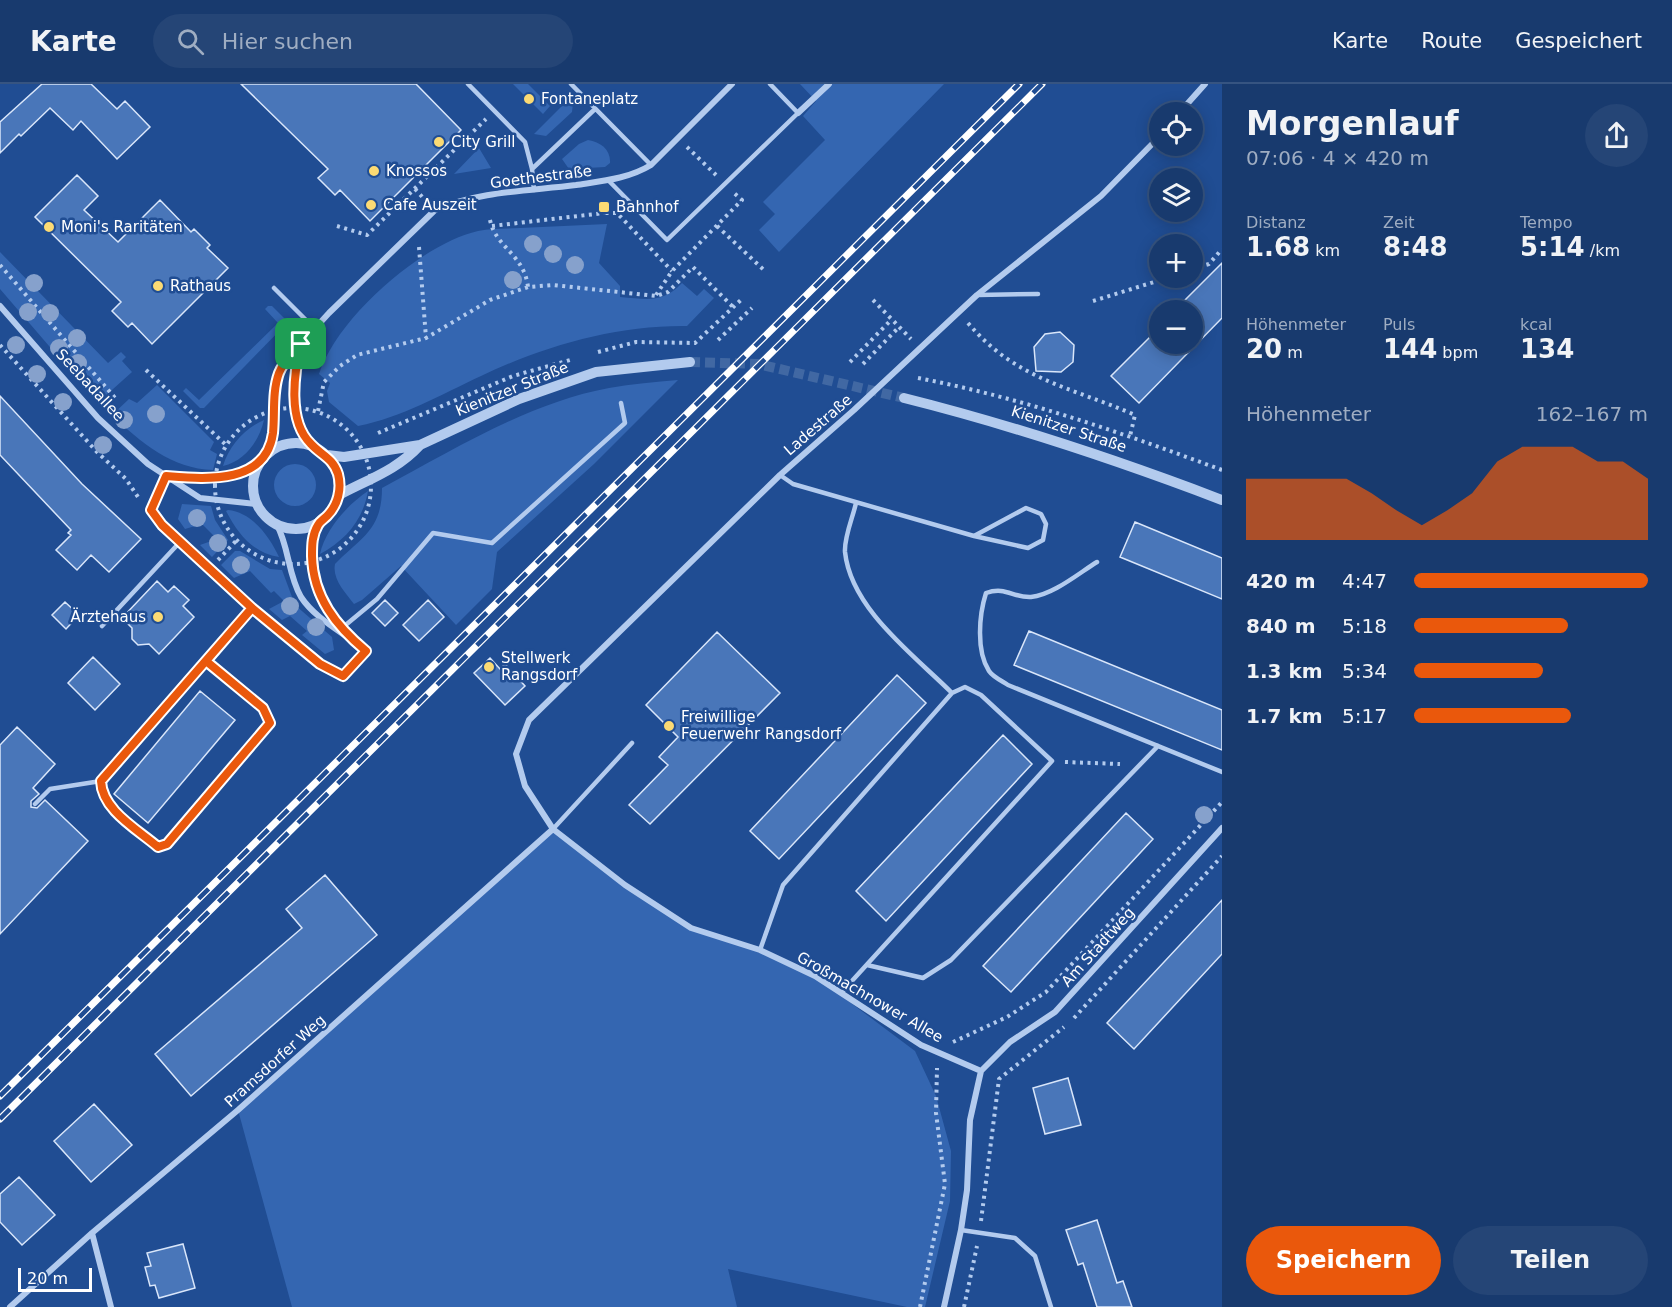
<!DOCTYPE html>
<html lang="de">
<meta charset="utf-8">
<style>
:root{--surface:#183a6e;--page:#254576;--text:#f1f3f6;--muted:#9fadc2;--line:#365481;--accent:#ea580c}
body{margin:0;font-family:"DejaVu Sans",sans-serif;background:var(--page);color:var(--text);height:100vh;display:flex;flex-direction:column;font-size:22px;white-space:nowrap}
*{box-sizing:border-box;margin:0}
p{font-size:20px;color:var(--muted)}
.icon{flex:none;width:33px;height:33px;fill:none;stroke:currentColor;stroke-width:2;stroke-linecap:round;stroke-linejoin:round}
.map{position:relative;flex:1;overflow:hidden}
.sheet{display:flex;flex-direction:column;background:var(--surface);width:450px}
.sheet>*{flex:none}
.controls{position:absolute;left:1149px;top:18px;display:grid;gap:12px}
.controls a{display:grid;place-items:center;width:54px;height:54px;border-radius:50%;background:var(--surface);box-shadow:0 3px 15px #0003,0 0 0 2px var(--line);font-size:30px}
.scale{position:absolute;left:18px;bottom:15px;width:74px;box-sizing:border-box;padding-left:6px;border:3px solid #fff;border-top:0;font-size:16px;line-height:21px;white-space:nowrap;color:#fff;-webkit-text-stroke:4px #204d93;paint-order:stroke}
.pin{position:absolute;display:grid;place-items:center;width:51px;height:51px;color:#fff;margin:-26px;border-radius:12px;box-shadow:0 3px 9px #0006}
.round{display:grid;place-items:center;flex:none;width:63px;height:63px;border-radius:32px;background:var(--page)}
.head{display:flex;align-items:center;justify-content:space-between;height:102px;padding:0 24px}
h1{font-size:33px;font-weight:700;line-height:45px}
.figures{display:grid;grid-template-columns:repeat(3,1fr);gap:9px;height:102px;padding:6px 24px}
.figures div{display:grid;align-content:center}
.figures b{font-size:26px;font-weight:700}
.figures small{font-size:16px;font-weight:400}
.figures p{font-size:16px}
.chart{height:168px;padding:12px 24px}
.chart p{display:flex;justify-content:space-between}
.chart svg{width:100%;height:108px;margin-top:6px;fill:var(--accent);opacity:.7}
.action{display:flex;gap:12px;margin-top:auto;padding:12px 24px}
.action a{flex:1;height:69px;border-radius:36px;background:var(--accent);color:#fff;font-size:24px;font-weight:700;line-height:69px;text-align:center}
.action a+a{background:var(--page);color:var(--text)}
ul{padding:0 24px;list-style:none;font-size:20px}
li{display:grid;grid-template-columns:96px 72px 1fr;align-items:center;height:45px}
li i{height:15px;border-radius:8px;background:var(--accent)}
header{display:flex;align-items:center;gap:36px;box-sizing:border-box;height:84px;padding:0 30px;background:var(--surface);border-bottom:2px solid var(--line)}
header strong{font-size:28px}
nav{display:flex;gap:33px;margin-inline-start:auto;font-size:21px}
.search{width:420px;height:54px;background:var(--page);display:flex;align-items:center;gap:15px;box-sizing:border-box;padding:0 21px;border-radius:33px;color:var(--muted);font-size:22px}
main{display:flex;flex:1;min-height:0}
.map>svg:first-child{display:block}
.green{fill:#3466b1}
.building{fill:#4976b9;stroke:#d9e6fa;stroke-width:1.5}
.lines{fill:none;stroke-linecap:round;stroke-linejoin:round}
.tertiary-tunnel{stroke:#4168a3;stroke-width:10;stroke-dasharray:10 5;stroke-linecap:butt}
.path{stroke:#b3cbee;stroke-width:4;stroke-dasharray:3 4.5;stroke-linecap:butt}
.service{stroke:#b3cbee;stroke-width:4.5}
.minor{stroke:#b3cbee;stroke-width:6}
.tertiary{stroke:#b3cbee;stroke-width:10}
.rail-casing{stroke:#fff;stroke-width:7}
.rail{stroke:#204d93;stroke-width:4.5;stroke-dasharray:14;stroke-linecap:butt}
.tree{fill:#86a1cc}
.route-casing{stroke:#fff;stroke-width:12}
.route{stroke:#ea580c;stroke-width:8}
.poi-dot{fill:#fbda74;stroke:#204d93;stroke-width:2}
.labels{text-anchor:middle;stroke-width:5;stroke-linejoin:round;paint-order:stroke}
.poi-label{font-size:15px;fill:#fff;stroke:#204d93;text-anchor:start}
.street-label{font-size:15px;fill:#fff;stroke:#204d93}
</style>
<header>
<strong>Karte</strong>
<div class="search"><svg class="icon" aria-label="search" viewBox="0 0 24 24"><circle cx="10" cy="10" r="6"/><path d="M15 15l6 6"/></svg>Hier suchen</div>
<nav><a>Karte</a><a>Route</a><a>Gespeichert</a></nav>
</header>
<main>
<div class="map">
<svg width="1222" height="1223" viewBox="0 0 1222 1223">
<rect width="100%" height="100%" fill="#204d93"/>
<path class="green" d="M 513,0 L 528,0 L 550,22 L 543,30 Z
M 800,0 L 944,0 L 779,168 L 759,146 L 775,130 L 763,118 L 825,56 L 803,32 L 816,17 Z
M 570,14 L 573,19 L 572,28 L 546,52 L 534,50 Z
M 588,56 C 601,58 611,66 610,79 L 605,83 L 569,85 L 562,75 L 579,60 Z
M 479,64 L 491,84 L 454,90 Z
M 607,140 L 599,179 L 620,202 L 620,213 C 647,215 662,220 682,199 L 697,212 L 704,205 L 714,214 L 687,242 C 616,241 544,262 481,292 C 440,311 403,333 358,342 L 329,318 L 327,307 L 330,299 L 319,290 C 337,234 421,160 478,147 C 491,144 507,145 520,144 C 549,143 578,141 607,140 Z
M 0,168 L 108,279 L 121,268 L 126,273 L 122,277 L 132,288 L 103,314 L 92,312 L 0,205 Z
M 268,222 L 272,222 L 288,238 L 204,324 L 200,324 L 183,307 L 186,304 L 199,316 L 278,239 L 265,225 Z
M 678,296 L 594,380 L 497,468 L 492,505 L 456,541 L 401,482 L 362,516 L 354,520 C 345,508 332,495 335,480 C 360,454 382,447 382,404 C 453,366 528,319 609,304 C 632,300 655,298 678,296 Z
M 157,301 L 214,358 L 210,366 L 217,370 L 213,386 C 172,385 140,358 112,331 L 129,315 L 137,319 Z
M 264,336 C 259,357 245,377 223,382 C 229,362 245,344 264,336 Z
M274 401a21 21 0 1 1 42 0a21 21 0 1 1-42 0Z
M 368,407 C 363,436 346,456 320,470 C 325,446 347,421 368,407 Z
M 182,420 L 211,422 L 215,436 L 228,456 L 212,473 L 200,461 L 217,455 L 202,440 L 185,445 L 178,435 Z
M 228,426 C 252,428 270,453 279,473 C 253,469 238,450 226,427 Z
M 235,467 L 240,467 L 270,485 L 282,486 L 295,521 L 332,553 L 334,566 L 325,570 L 302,551 L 307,547 L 290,532 L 282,536 L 269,525 L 284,517 L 274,507 L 271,509 L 250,487 L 234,494 L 221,481 Z
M 553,745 L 625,801 L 691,844 L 760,866 L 815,892 L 915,967 L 936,1012 L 951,1067 L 950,1117 L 925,1223 L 907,1223 L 728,1185 L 737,1223 L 292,1223 L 238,1026 Z"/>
<path class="building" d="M 42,0 L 91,0 L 117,25 L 125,17 L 150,43 L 117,75 L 81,37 L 73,46 L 50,24 L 21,52 L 19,50 L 0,69 L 0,38 Z
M 241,0 L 416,0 L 461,46 L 370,137 L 340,106 L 335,111 L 318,94 L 328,85 Z
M 77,91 L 98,112 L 84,126 L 118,158 L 160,116 L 191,148 L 194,145 L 210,161 L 207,164 L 228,184 L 152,260 L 132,239 L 128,243 L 112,227 L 121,218 L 35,133 Z
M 1222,179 L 1222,234 L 1139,319 L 1111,292 L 1160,243 L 1160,260 L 1192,260 L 1192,226 L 1175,226 Z
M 1060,248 L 1074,261 L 1073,278 L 1061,288 L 1036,287 L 1034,263 L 1045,250 Z
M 0,312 L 82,400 L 141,455 L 109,488 L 91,471 L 77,486 L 56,466 L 71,451 L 68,449 L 71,446 L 0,371 Z
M 1135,438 L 1222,474 L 1222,515 L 1120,473 Z
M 157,497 L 168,508 L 174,502 L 189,516 L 183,522 L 194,533 L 159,570 L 149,560 L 138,561 L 132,555 L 132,544 L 122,534 Z
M 385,516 L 398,529 L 385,542 L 372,529 Z
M 428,516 L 444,533 L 419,557 L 403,541 Z
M 65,518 L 79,531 L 66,545 L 52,531 Z
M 1029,547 L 1222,626 L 1222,666 L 1014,581 Z
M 717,548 L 780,609 L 650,740 L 629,721 L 668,681 L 659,673 L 678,653 L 646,621 Z
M 93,573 L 120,600 L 95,626 L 68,599 Z
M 490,574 L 500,585 L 505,580 L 525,602 L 505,621 L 474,589 Z
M 897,591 L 926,619 L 779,775 L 750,747 Z
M 200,607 L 235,636 L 148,739 L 114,710 Z
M 17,643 L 55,680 L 33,704 L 39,710 L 31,717 L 31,723 L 37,724 L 45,716 L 88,757 L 0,850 L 0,661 Z
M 1003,651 L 1032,680 L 886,837 L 856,807 Z
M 1126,729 L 1153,755 L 1011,908 L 983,882 Z
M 325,791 L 377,851 L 191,1012 L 155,970 L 302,844 L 286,825 Z
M 1222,816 L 1222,870 L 1134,965 L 1107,939 Z
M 1068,994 L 1081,1041 L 1045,1050 L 1033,1004 Z
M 94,1020 L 132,1061 L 91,1098 L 54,1057 Z
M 19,1093 L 55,1131 L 22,1161 L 0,1138 L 0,1110 Z
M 1097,1136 L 1117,1199 L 1123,1197 L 1132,1223 L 1097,1223 L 1083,1179 L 1078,1181 L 1066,1146 Z
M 183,1160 L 195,1204 L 159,1214 L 155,1201 L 150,1202 L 145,1183 L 151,1182 L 147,1169 Z"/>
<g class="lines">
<path class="tertiary-tunnel" d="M 690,278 L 758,280 L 904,314"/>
<path class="path" d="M 687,63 L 716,91
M 415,105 L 426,117
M 604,123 L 604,129 L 617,129 L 672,187
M 490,136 C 496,164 524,170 528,203
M 337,142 L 367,151 L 486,35
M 492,142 L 604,129
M 717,142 L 766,188
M 419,163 L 426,254
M 0,181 L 116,315
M 1192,185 L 1209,180 L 1222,165
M 656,211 L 672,187 L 742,116 L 734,109
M 873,216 L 911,255
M 1093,217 L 1167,194
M 968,239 C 1016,296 1071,303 1135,331 L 1130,352
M 718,256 L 752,224
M 0,261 L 97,368 L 126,395 L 140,416
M 598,268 L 636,258 L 695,259 L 743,214
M 850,278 L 891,236
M 863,280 L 899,243
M 146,286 L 226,361
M 918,294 C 1023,314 1122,349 1222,386
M215 402a78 78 0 1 1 156 0a78 78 0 1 1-156 0Z
M 318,327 L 324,298 L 340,282 L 357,271 L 426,254 L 490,216 L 528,203 L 553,201 L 656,212 L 668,208 L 693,183 L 733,223
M 378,349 L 513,292 L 570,276
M 218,476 L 236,457
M 1065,678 L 1120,680
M 1074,934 L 1222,772
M 953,958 L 1007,933 L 1046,908 L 1222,718
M 981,1137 L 999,995 L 1064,943
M 920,1223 L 945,1100 L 936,1029 L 937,984
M 964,1223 L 977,1162"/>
<path class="service" d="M 468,0 L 525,58 L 532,85 L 534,106
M 571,0 L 651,81
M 532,85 L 595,25
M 609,97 L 667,156 L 798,29 L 770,0
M 274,204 L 314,244
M 978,211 L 1038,210
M 780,391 L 793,400 L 974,452 L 1028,464 L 1043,456 L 1046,440 L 1041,430 L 1026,424 L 974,452
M 166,392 L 151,426 L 162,441 C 219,493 274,555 343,592 L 366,567
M 856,419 C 853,433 844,453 845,468 C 851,525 914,571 952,609
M 1097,478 C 1079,489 1053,511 1031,513 C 1013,514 1006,502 986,509 C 979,531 976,567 989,587 C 993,593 1002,597 1008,601 L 1222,688
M 102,542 L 180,458
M 342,544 L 377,515 L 433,449 L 492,459 L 625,339 L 621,319
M 206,577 L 263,624 L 270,639 L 167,760 L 158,763 C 137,745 102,726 101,697 L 252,524
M 35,720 L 50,705 L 101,697
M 553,745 L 632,659
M 760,866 L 783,801 L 952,609 L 965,603 L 981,611 L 1052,677 L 841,909
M 867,881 L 923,894 L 951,876 L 1158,662
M 961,1146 L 1015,1154 L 1035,1172 L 1051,1223"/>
<path class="minor" d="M 1180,28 L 1205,0
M 798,29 L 829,0
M 0,222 L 98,334 L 148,380 L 200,414 L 257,420
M 301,260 C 293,295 291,331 312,361
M 268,369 L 279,289 L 287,275 L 329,229 L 435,126 C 479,107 529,107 576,101 C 602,97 628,95 651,81 L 732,0
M 167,392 C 200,394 229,397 259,380
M 319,439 L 312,454 L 317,510 L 343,546
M 277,441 C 289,463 288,491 301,513 C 316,536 346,550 366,567
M 981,987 L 921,961 L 815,892 L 760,866 L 691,844 L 625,801 L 553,745 L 525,702 L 516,670 L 529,636 L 780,391 L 854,326 L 977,211 L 1101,112 L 1160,52
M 981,987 L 1010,958 L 1055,928 L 1222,744
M 92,1149 L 111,1223
M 10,1223 L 92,1149 L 238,1026 L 553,745
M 944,1223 L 961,1146 L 967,1106 L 970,1036 L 981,987"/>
<path class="tertiary" d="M 904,314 C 1012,341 1117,376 1222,416
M253 402a43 43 0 1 1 86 0a43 43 0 1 1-86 0Z
M 327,371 L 344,373 L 420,361 L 519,315 L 596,288 L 690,278
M 339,411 C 369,395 397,386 420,361"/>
<defs>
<path id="rail" d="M 0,1012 L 1019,0
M 0,1035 L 1042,0"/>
</defs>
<use href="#rail" class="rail-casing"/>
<use href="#rail" class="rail"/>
</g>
<g class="tree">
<circle cx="533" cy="160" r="9"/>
<circle cx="553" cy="170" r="9"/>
<circle cx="575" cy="181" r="9"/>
<circle cx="513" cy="196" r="9"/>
<circle cx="34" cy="199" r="9"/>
<circle cx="28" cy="228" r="9"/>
<circle cx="50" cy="229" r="9"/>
<circle cx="77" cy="254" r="9"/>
<circle cx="16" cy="261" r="9"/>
<circle cx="59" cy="264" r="9"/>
<circle cx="78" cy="279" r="9"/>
<circle cx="37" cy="290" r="9"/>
<circle cx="63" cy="318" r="9"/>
<circle cx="156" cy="330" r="9"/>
<circle cx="124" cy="336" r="9"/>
<circle cx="103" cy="361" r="9"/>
<circle cx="197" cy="434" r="9"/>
<circle cx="218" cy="459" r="9"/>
<circle cx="241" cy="481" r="9"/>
<circle cx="290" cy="522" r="9"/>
<circle cx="316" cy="543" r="9"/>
<circle cx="1204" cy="731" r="9"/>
</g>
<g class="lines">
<defs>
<path id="route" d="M 301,260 C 293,269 283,278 279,289 C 272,308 275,330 273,349 C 266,401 206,395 166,392 L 151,426 L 162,441 L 252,524 L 206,577 L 263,624 L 270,639 L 167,760 L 158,763 C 137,745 102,726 101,697 L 252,524 L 320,580 L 343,592 L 366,567 C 336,542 313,513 312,472 C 312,461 312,451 318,441 C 320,437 324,435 327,432 C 338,421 342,405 338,390 C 333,374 321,371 311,360 C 287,337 294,289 301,260"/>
</defs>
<use href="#route" class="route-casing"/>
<use href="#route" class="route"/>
</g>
<g class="poi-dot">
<circle cx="529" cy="15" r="6"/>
<circle cx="439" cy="58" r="6"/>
<circle cx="374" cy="87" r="6"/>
<circle cx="371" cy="121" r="6"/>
<rect x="598" y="117" width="12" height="12" rx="3"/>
<circle cx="49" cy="143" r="6"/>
<circle cx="158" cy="202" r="6"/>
<circle cx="158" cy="533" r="6"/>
<circle cx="489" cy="583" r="6"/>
<circle cx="669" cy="642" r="6"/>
</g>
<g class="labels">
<g class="poi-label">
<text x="541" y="20">Fontaneplatz</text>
<text x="451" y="63">City Grill</text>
<text x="386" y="92">Knossos</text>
<text x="383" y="126">Cafe Auszeit</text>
<text x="616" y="128">Bahnhof</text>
<text x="61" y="148">Moni's Raritäten</text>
<text x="170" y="207">Rathaus</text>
<text x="146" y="538" text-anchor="end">Ärztehaus</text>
<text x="501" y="579">Stellwerk<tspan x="501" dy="17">Rangsdorf</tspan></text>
<text x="681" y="638">Freiwillige<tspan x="681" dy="17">Feuerwehr Rangsdorf</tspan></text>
</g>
<g class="street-label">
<text transform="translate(541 93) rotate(-7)" y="5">Goethestraße</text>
<text transform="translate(90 301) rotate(47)" y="5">Seebadallee</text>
<text transform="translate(512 305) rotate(-22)" y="5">Kienitzer Straße</text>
<text transform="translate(818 341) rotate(-41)" y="5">Ladestraße</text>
<text transform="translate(1069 345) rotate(18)" y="5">Kienitzer Straße</text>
<text transform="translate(1098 863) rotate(-48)" y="5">Am Stadtweg</text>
<text transform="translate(870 913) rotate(30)" y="5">Großmachnower Allee</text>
<text transform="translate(275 977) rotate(-42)" y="5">Pramsdorfer Weg</text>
</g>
</g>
</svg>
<div class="controls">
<a><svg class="icon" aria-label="locate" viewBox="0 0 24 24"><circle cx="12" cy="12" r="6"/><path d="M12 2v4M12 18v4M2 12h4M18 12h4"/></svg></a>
<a><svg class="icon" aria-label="layers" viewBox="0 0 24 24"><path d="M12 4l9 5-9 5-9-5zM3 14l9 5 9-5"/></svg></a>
<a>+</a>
<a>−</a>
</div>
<div class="scale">20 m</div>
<div class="pin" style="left:301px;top:260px;background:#1e9e55"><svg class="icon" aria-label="arrive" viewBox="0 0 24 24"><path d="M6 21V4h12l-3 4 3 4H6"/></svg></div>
</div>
<section class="sheet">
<div class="head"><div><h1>Morgenlauf</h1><p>07:06 · 4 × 420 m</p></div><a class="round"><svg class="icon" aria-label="share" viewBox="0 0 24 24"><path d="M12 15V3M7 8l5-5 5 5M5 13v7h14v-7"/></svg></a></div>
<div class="figures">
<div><p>Distanz</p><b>1.68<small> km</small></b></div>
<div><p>Zeit</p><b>8:48</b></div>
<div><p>Tempo</p><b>5:14<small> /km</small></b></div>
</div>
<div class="figures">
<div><p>Höhenmeter</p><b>20<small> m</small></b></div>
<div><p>Puls</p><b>144<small> bpm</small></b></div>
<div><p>kcal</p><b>134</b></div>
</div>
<div class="chart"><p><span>Höhenmeter</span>162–167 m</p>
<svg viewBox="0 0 160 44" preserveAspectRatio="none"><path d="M0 44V19L10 19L20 19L30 19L40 19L50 25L60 32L70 38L80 32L90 25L100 12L110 6L120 6L130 6L140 12L150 12L160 19V44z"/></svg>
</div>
<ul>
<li><b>420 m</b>4:47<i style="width:100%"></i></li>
<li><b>840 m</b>5:18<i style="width:66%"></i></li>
<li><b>1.3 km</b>5:34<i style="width:55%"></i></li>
<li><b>1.7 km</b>5:17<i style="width:67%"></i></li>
</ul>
<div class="action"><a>Speichern</a><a>Teilen</a></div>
</section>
</main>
